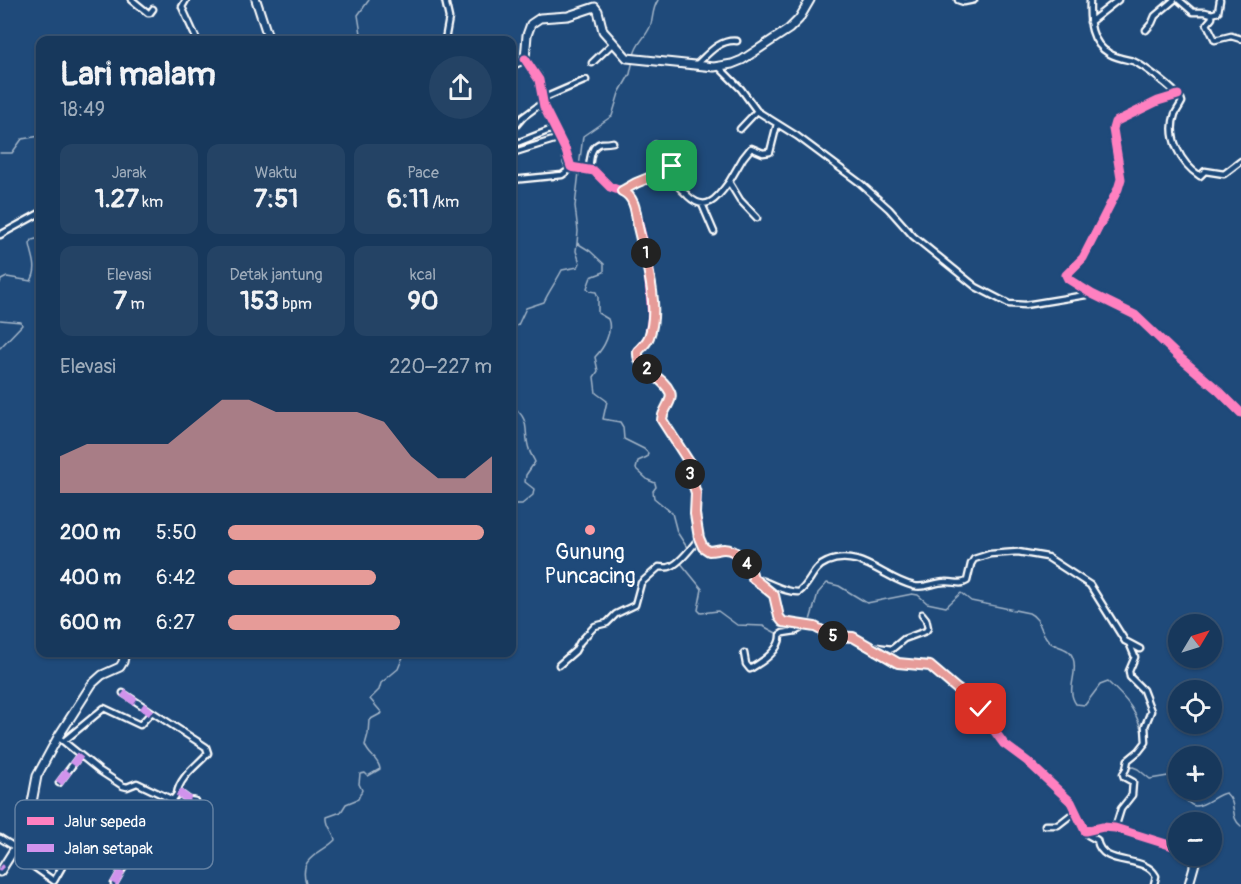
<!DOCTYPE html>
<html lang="id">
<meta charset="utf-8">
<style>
:root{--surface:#17385c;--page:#244365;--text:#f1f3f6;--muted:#9eacbb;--line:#365272;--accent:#e69b98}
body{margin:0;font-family:Pangolin,sans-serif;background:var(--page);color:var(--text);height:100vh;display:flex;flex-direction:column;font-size:22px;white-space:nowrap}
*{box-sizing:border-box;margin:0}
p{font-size:20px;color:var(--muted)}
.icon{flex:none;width:33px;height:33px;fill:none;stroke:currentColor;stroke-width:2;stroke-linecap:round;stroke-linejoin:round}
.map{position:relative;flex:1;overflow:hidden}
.drawer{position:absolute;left:36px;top:36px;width:480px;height:621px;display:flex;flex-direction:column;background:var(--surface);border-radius:12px;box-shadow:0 2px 4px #0004,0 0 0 2px var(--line)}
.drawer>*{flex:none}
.needle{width:39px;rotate:52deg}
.fabs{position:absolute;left:1168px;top:614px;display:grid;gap:12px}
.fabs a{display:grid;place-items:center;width:54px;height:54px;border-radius:50%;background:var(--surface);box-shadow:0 2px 4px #0004,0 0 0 2px var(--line);font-size:30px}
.pin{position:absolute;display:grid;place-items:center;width:51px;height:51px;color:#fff;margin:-26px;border-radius:12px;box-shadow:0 3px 9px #0006}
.km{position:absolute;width:30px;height:30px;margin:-15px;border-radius:50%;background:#222;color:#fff;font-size:16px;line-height:30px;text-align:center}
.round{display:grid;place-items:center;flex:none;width:63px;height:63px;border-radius:32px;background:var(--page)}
.overview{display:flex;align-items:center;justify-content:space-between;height:102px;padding:0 24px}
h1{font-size:33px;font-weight:800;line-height:45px}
.metrics{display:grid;grid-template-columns:repeat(3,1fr);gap:9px;height:102px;padding:6px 24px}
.metrics div{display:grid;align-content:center;border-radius:12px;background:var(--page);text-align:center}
.metrics b{font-size:26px;font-weight:800}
.metrics small{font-size:16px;font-weight:400}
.metrics p{font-size:16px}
.chart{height:168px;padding:12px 24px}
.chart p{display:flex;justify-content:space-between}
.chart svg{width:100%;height:108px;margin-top:6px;fill:var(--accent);opacity:.7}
ul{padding:0 24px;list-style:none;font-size:20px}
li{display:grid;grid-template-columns:96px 72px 1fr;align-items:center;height:45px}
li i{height:15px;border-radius:8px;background:var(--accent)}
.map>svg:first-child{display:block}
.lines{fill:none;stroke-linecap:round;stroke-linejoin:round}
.stream{stroke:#a3b5c8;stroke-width:1.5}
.street-casing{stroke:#fff;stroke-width:9}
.secondary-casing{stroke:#fff;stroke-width:11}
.street{stroke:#1f4a7a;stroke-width:4.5}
.secondary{stroke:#1f4a7a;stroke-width:7}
.quiet{stroke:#d193ec;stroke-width:8;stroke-dasharray:15 8;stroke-linecap:butt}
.cycleway-casing{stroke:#1f4a7a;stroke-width:13}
.cycleway{stroke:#ff80c0;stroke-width:9}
.route-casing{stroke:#fff;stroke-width:12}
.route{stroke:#e69b98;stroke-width:8}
.poi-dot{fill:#ff9aa2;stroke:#1f4a7a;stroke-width:2}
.labels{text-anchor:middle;stroke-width:4.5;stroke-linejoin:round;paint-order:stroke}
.poi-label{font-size:21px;fill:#fff;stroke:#1f4a7a}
.key{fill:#1f4a7a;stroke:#6280a2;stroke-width:1.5}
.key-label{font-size:16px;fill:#fff}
</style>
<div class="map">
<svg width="1241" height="884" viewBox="0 0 1241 884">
<rect width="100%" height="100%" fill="#1f4a7a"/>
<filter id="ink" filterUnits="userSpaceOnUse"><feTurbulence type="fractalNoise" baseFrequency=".0167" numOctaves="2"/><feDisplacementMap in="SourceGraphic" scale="12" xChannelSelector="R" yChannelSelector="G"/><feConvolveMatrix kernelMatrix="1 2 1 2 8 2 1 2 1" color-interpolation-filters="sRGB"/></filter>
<g filter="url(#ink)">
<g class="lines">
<path class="stream" d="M 362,40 L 358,15 L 369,0
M 634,55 C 637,43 644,39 649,29 C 654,20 651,11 658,0
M 0,153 L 12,153 L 22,139 L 40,136
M 579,167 L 583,136 L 612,116 L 619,93 L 630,74 L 633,60
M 579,172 L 575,206 L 578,231 L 577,243 L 590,251 L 604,264 L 604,272 L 591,277 L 587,288 L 590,291 L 596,292 L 598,297 L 598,313 L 608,319 C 613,331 604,348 595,357 L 598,371 L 594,377 L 596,393 L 607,401 L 603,419 L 620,422 L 623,427 L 624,439 L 644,449 L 648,453 L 647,457 L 638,461 L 636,469 L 648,480 L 655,483 L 656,487 L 653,491 L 654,498 L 672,513 L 677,532 L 688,549
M 0,283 L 1,280 L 7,277 L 31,281 C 39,267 32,257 30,244 L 32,240 L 40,238
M 0,320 L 21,322 L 22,325 L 0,348
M 512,329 L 518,325 L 526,308 L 544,302 C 549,291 556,282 562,270 L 578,267 L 580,263 L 576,251 L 577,243
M 512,406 C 532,420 523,432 529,449 C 530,454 533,457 535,462 L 526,475 L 525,482 L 534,489 L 533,495 L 522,504 L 512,504
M 680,562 L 702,589 L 698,610 L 701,613 L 718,611 L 737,625 L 763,626 L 778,634
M 809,624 L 818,593 L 827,583 L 839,586 L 867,603 L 912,594 L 918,595 L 927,603 L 946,607 L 961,593 L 971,601 L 1029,613 C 1042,619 1040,635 1051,643 C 1059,648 1070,648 1073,658 C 1079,674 1065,689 1076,704 L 1085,705 L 1100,685 L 1108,682 C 1128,700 1138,713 1144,739 L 1141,745 L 1124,759 L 1125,766
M 783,635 L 792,635 L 806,628
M 1129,768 L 1133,767 L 1138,769 L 1150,779 L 1174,775 L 1179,783
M 1181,789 C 1193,824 1211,794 1226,793 C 1238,804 1229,817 1241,826
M 306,884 C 298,856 320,855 335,840 C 334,831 326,827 327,817 L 341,812 L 346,804 L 358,799 L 362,790 L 359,784 L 360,774 L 365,773 L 368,776 L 380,769 C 379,759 368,755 365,745 L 368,734 L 369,720 L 382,713 L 370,699 L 379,690 L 381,683 L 398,669 L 405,652"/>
<defs>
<path id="street" d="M 132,0 L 148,13 L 150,13 L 153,9
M 186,0 L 182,7 L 197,40
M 958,0 L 964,2 L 974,0
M 1090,0 C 1089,21 1090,43 1110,54 C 1117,58 1125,59 1133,61 C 1144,66 1174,89 1181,99 L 1182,102 C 1180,106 1177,110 1175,114 C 1167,137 1180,163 1200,176 L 1205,171 L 1224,174 L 1241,161
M 1179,0 L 1193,12 L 1205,12 L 1212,14 L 1212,18 L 1207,24 L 1215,40 L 1231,36 L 1241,39
M 1212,14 L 1218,12 L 1220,0
M 1090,22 L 1118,0
M 1146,30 L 1152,23 L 1155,16 L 1174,0
M 445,40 L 449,18 L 445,0
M 592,63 L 613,43
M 696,65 C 708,54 719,39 737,41
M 720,68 L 741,89 L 757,111 L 797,136 L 860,183 L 889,209 L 913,236 L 976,287 L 1009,304 L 1025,305 L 1092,294
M 1178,95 L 1158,101 L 1115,122 L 1113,129 L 1121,179 L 1118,189 L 1083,258 L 1066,275 L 1068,279 L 1092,294 L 1135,315 L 1178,356 L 1219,391 L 1241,413
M 542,99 L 586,80
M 740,129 L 757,111
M 512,130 L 523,117 L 542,103
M 512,145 L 555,128
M 655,145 L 673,168
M 512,153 L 560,138
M 589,170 C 590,160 590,145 602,143 C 606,143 609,143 613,142
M 512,180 L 562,175 L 572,168
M 623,191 L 636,183 L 673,168 C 678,175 676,178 678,185 C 679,189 686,193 688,196 C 707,214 718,197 729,182
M 702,204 L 714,232
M 757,218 L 740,200 L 729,182 L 743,158 L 751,148 L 763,153 L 770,152 L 777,124
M 0,235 L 40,213
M 756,579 C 770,582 785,593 799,592 C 811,583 812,568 827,562 C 859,548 884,579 914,586 C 925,589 934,582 945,582 C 955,581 959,586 967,581 L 971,564 L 974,559 L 990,554 L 1018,552 L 1047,557 L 1090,585 L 1125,641 L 1140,649
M 873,649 L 876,647 L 892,649 L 904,639 L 926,631 L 928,628 L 926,619 L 922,614
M 744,653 L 746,664 L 750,669 C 762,662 781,650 780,635 L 783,633 L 796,631 L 805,626
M 559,665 L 575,651 L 580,642 L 595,626 L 607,623 L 616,614 L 635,605 L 641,583 L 659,567 C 661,567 668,568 669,567 C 679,565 693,546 699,538
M 58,737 L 100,771 L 123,786 L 127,787 L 137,783 L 173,800
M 64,741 L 104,708 L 140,725 L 151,713
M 59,783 L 80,755
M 178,792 L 189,800 L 195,801
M 1045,825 L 1058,825 L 1076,811
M 1115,828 L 1121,809 L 1132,795 L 1133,782 L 1124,777 L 1123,774 L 1126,769 L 1128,760 L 1139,751 L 1146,742 L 1145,726 L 1151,711 L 1143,690 L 1130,677 L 1129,671 L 1135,657 L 1130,645
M 1084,830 L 1088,835 L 1097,840 C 1102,869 1144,853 1156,876 L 1154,884
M 0,838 L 16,848
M 13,852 L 54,881 L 62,867 L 58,866 L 77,834 L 79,833 L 91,841 L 90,851 L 122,870 L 138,846 L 177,794 C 179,777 198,765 208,753 L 206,747 L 123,693
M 114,884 L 122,870"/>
<path id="secondary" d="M 256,0 L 269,40
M 810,0 L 799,19 L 789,29 L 742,60 L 732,64 L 714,67 L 627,58 L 603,31 L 598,11 L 595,7 L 568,16 L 540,18 L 531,24 L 527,35 L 525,59 L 538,77 L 544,107 L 566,151 L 568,163 L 572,168 L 594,171 L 610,187 L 627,193 L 633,202 L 647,256 L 652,315 L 649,337 L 638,351 C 636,371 662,374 670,392 C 674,402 662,410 662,420 L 689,462 L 690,474 L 696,493 L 695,514 L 699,538 L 703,547 L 707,550 L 727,549 L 742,558 L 752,573 L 753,578 L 774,595 L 779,617 L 783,622 L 815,627 L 833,636 L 853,637 L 898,663 L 930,666 L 957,689 L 978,704 L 988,722 L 1004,744 L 1027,761 L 1071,802 L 1085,831 L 1103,827 L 1115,828 L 1179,848
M 512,65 L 525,59
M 0,872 L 27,829 L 37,776 L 58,737 L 92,684 L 102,675 L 120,667 L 123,662 L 125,652
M 1189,884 L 1195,863 L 1191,855"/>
</defs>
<use href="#street" class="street-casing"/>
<use href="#secondary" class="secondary-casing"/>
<use href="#street" class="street"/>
<use href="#secondary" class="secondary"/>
<path class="quiet" d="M 123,693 L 151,713
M 59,783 L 80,755
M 178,792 L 189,800 L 195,801
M 0,867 L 2,869
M 114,884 L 122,870"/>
<defs>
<path id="cycleway" d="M 525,59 L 539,80 L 544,107 L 566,151 L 571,167 L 594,171 L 610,187 L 627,193 L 633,202 L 647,256 L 652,315 L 649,337 L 638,351 C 636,371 662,374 670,392 C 674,402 662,410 662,420 L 689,462 L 690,474 L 696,493 L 695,514 L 699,538 L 703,547 L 709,551 L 727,549 L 742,558 L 752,573 L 753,578 L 774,595 L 779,617 L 783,622 L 815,627 L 833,636 L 853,637 L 898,663 L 930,666 L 957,689 L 978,704 L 988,722 L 1004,744 L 1027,761 L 1071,802 L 1085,831 L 1103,827 L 1115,828 L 1179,848
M 1178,95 L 1158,101 L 1115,122 L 1113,129 L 1121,179 L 1118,189 L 1083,258 L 1066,275 L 1068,279 L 1092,294 L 1135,315 L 1178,356 L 1219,391 L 1241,413"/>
</defs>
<use href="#cycleway" class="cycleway-casing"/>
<use href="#cycleway" class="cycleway"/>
</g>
</g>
<g class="lines" filter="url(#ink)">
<defs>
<path id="route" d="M 672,166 L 673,168 L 636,183 L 622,191 C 636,197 636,215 638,227 C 645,258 661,306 649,337 C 647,343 642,347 638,351 C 636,371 662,374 670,392 C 674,401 662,410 662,420 L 689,462 L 690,474 L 696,493 L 695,514 L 699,538 L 703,547 L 709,551 C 714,551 719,549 724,549 C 738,549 751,566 753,578 L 774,595 L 779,617 L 783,622 L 815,627 L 832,636 L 853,637 L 898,663 L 930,666 L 957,689 L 977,703 L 981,709"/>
</defs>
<use href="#route" class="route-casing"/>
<use href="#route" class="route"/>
</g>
<circle class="poi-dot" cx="590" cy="530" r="6"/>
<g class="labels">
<g class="poi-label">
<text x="590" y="559">Gunung<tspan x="590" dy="24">Puncacing</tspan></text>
</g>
</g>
<rect x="15" y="800" width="198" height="69" rx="9" class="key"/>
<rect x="27" y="817" width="27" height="8" fill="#ff80c0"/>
<rect x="27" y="844" width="27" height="8" fill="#d193ec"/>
<g class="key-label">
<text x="64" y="827">Jalur sepeda</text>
<text x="64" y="854">Jalan setapak</text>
</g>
</svg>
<div class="fabs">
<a><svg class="needle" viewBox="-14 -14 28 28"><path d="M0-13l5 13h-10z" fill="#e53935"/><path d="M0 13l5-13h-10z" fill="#9eacbb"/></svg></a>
<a><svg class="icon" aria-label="locate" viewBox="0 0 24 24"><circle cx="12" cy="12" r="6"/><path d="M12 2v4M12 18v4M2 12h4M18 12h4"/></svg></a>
<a>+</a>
<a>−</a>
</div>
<div class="pin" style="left:672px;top:166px;background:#1e9e55"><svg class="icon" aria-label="arrive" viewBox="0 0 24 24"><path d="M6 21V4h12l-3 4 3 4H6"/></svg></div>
<div class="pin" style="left:981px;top:709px;background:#d93025"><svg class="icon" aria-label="check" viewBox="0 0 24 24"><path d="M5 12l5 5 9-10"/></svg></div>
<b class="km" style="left:646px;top:253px">1</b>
<b class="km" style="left:647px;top:369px">2</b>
<b class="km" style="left:690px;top:474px">3</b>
<b class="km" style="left:747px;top:564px">4</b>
<b class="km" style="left:833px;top:636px">5</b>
<section class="drawer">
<div class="overview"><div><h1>Lari malam</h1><p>18:49</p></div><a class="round"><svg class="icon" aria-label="share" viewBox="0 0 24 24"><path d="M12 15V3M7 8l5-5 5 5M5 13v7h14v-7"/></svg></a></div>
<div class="metrics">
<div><p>Jarak</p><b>1.27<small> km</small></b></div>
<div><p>Waktu</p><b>7:51</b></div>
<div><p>Pace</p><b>6:11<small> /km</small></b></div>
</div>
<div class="metrics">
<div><p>Elevasi</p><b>7<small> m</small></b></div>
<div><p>Detak jantung</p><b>153<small> bpm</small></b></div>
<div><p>kcal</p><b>90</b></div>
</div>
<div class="chart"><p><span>Elevasi</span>220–227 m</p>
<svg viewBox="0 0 160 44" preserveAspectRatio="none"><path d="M0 44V29L10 24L20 24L30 24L40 24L50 15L60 6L70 6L80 11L90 11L100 11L110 11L120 15L130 29L140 38L150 38L160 29V44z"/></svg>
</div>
<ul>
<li><b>200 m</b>5:50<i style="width:97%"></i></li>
<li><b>400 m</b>6:42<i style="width:56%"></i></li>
<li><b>600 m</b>6:27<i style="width:65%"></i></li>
</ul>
</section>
</div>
